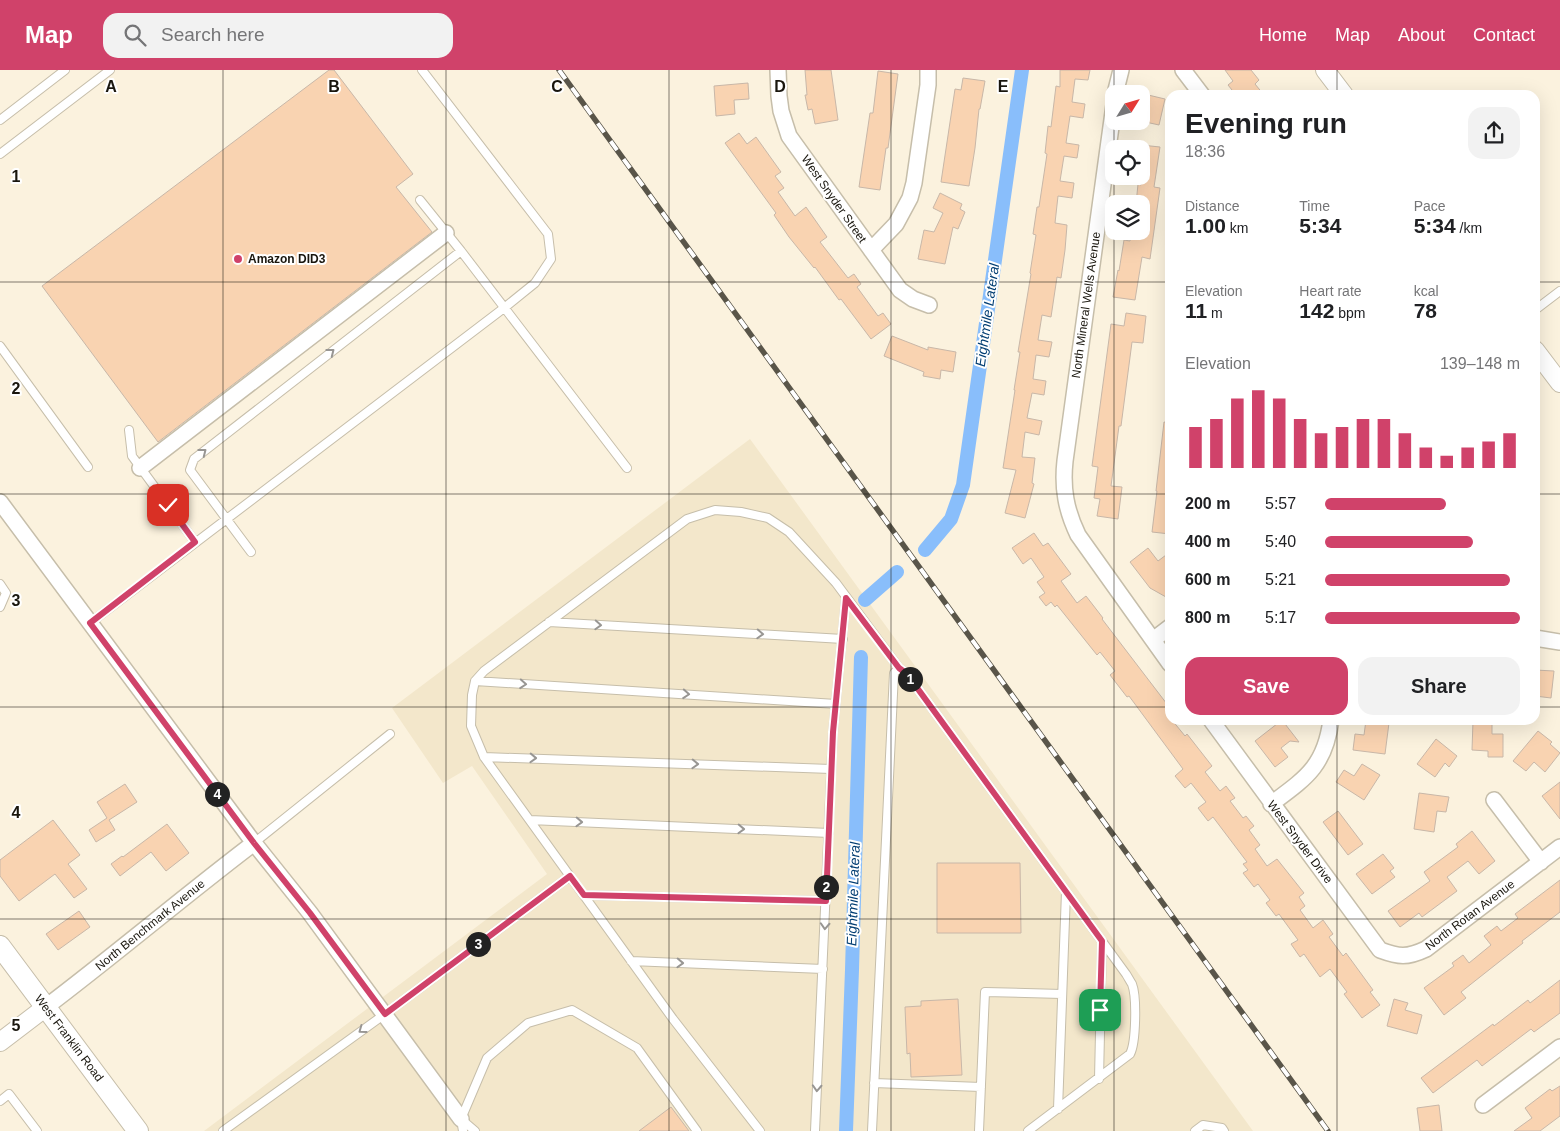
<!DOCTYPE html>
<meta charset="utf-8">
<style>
:root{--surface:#fff;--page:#f2f2f2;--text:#202124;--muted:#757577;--accent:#d0426a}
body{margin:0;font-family:Arial,sans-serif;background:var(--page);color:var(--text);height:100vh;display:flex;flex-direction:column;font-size:19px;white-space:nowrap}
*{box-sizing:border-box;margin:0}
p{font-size:16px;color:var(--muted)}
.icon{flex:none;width:28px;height:28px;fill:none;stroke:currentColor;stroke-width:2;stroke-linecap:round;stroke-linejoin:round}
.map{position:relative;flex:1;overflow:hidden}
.side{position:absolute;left:1165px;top:20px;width:375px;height:635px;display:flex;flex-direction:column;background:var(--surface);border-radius:15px;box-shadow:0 5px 20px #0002}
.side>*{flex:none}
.needle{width:32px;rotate:53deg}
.tools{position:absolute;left:1105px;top:15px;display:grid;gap:10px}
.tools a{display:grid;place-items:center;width:45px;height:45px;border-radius:10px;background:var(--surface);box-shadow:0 5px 20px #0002;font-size:25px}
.pin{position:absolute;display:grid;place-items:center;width:42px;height:42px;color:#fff;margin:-21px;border-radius:10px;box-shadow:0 2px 8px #0006}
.km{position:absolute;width:25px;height:25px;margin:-12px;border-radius:50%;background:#222;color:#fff;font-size:14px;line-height:25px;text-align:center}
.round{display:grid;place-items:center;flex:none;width:52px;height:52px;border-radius:15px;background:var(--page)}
.summary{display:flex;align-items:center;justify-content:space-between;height:85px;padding:0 20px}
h1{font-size:28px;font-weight:700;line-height:38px}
.metrics{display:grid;grid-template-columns:repeat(3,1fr);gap:8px;height:85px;padding:5px 20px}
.metrics div{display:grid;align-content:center}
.metrics b{font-size:21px;font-weight:700}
.metrics small{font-size:14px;font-weight:400}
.metrics p{font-size:14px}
.chart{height:140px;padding:10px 20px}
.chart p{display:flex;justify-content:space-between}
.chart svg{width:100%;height:90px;margin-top:5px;stroke:var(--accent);stroke-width:6}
.button{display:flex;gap:10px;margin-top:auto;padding:10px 20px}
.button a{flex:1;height:58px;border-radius:15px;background:var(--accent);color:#fff;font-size:20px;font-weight:700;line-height:58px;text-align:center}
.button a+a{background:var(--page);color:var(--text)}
ul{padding:0 20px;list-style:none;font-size:16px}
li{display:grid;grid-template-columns:80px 60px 1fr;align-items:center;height:38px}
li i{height:12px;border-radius:6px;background:var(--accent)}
header{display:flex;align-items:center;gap:30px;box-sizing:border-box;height:70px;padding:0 25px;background:var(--accent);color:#fff}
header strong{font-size:24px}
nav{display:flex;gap:28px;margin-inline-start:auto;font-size:18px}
.search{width:350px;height:45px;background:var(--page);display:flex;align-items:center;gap:12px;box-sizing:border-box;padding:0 18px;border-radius:15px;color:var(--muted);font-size:19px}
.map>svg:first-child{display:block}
.built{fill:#f3e7cb}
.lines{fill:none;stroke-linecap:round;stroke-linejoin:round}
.canal{stroke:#89befb;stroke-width:14}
.building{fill:#f9d3b1;stroke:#c8b7a8}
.service-casing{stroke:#c6beaa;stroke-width:10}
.minor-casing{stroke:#c6beaa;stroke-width:18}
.tertiary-casing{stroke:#c6beaa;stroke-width:20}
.secondary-casing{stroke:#c6beaa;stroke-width:22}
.service{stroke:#fff;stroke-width:8}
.minor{stroke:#fff;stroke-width:15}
.tertiary{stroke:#fff;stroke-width:18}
.secondary{stroke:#fff;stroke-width:20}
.rail-casing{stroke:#595549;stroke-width:5.5}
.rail{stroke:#fff;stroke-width:4;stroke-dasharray:11;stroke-linecap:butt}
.oneway{stroke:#989693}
.route-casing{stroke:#fff;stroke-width:10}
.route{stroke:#d0426a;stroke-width:6}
.grid{fill:none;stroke:#19160e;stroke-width:1;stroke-opacity:0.55}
.poi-dot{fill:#d0426a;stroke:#fff;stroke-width:2}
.labels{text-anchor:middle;stroke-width:4;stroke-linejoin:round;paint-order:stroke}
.street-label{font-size:12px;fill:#19160e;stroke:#fff}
.poi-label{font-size:12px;font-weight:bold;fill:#19160e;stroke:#fff;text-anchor:start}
.water-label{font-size:14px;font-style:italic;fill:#013d72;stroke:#fff}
.grid-label{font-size:16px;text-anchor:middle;font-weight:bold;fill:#19160e;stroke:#fff;stroke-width:4;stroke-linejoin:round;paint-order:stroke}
</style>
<header>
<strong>Map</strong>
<div class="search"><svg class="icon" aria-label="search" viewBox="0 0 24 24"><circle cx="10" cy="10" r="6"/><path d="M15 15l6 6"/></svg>Search here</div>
<nav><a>Home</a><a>Map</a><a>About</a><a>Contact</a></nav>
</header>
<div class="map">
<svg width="1560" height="1061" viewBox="0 0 1560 1061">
<rect width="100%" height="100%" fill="#fbf2de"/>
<path class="built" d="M 750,369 L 1253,1061 L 204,1061 L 547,804 L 472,696 L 443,713 L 392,638 Z"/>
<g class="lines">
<path class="canal" d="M 925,480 L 951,449 L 963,415 L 1022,0
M 865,530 L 897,502
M 846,1061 L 852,900 L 861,587"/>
</g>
<path class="building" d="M 329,0 L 334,0 L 413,104 L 396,117 L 432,162 L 158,372 L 42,216 Z
M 805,0 L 831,0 L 838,50 L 815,54 L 812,39 L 808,40 L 805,25 L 807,25 Z
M 1060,0 L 1090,0 L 1088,10 L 1075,9 L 1072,32 L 1085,34 L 1083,48 L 1070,46 L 1066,73 L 1079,75 L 1077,88 L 1064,86 L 1060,111 L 1074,113 L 1072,128 L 1058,126 L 1055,153 L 1067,155 L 1065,180 L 1061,208 L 1057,207 L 1051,247 L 1042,245 L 1038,270 L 1052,272 L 1049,287 L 1036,285 L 1033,309 L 1046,311 L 1044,325 L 1032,323 L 1027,348 L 1042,351 L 1039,365 L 1025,362 L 1022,387 L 1035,388 L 1032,413 L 1034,414 L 1025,448 L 1005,443 L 1016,400 L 1003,398 L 1015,320 L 1014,320 L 1020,282 L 1018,282 L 1031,204 L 1030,203 L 1036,165 L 1033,164 L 1037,137 L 1039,137 L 1047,84 L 1045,83 L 1048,56 L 1051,57 L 1056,16 L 1060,17 Z
M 1225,0 L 1251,0 L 1259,10 L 1255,14 L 1264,25 L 1236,25 L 1228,15 L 1233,11 Z
M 878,1 L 898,4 L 888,78 L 886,78 L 880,120 L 859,117 L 870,43 L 873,43 Z
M 963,8 L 985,11 L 980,39 L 979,39 L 975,78 L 969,116 L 941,112 L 955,19 L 961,20 Z
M 748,13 L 749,29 L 734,30 L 735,44 L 716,46 L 714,16 Z
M 1144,24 L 1165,29 L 1159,55 L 1141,51 L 1141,37 Z
M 739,63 L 747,74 L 756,67 L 781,102 L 775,106 L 784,118 L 778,122 L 795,146 L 806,137 L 827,167 L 820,172 L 848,208 L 854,204 L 861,214 L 857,217 L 878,246 L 883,243 L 891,254 L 871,269 L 841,229 L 839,230 L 815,197 L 814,198 L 789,167 L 774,145 L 776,143 L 725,73 Z
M 1141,75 L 1160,77 L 1154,117 L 1160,118 L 1150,189 L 1142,187 L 1135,230 L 1113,227 L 1118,200 L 1119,201 L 1124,170 L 1130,171 L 1131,161 L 1141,161 L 1141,134 L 1136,134 L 1138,114 L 1141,115 Z
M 940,123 L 962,134 L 960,139 L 965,142 L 958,159 L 953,157 L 945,194 L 918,189 L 924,160 L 934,162 L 943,143 L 933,138 Z
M 1126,243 L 1146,246 L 1143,273 L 1132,272 L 1121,356 L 1119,356 L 1111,416 L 1122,417 L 1118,449 L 1097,446 L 1100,429 L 1094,428 L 1098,397 L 1092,396 L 1111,254 L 1124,256 Z
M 892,266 L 928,280 L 928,277 L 956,282 L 953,302 L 941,300 L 940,309 L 923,306 L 924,302 L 884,286 Z
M 1164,352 L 1170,353 L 1170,464 L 1152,462 L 1157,421 L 1156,421 Z
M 1034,463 L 1043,476 L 1048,473 L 1071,504 L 1061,511 L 1077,533 L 1086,526 L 1103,548 L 1102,549 L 1170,638 L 1170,650 L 1172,650 L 1185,666 L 1187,664 L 1212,696 L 1205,702 L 1220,721 L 1226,716 L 1235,728 L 1230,731 L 1243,748 L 1246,746 L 1254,756 L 1249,760 L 1260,775 L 1255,779 L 1267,796 L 1277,789 L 1304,823 L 1299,827 L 1305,836 L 1300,840 L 1313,858 L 1323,850 L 1333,864 L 1329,867 L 1343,886 L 1346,883 L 1373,920 L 1370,922 L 1380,935 L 1362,948 L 1344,924 L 1347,922 L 1330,899 L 1320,907 L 1304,884 L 1300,887 L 1291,874 L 1298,870 L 1279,844 L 1276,846 L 1266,833 L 1270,830 L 1258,814 L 1254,817 L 1243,803 L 1248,800 L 1243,794 L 1247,792 L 1213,747 L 1208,751 L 1198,738 L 1206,732 L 1191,713 L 1185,718 L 1175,706 L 1183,699 L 1129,626 L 1127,627 L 1110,605 L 1115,601 L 1100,582 L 1097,585 L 1057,535 L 1055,537 L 1051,532 L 1046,536 L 1039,527 L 1045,523 L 1037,512 L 1044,507 L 1031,488 L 1023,494 L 1012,478 Z
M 1148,478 L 1158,491 L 1170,482 L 1170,521 L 1166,527 L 1150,518 L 1130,492 Z
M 1535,600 L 1554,601 L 1551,628 L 1535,626 Z
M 1282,650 L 1299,672 L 1290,671 L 1281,678 L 1288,687 L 1275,697 L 1255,671 Z
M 1366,650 L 1389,653 L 1385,684 L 1353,680 L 1355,664 L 1364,665 Z
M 1473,651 L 1492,651 L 1492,664 L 1503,664 L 1503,687 L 1488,687 L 1488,681 L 1472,680 Z
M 1538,661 L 1552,672 L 1550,674 L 1560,683 L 1545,702 L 1534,692 L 1526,701 L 1513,691 Z
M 1436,669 L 1457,686 L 1449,697 L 1445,693 L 1435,707 L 1417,694 Z
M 1362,694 L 1380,705 L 1364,730 L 1336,712 L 1344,700 L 1354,706 Z
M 1560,712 L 1560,749 L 1542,726 Z
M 125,714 L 137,732 L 109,750 L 115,760 L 96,772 L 89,760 L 107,748 L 97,732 Z
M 1419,723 L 1449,727 L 1446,742 L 1437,741 L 1434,762 L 1414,759 Z
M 1338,741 L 1363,774 L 1348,785 L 1323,752 Z
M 53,750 L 80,785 L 68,794 L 87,819 L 74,828 L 55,804 L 19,831 L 0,806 L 0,790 Z
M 167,754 L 189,783 L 166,801 L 151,782 L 120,806 L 111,794 L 122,786 L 123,787 Z
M 1472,761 L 1495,791 L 1479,804 L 1468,791 L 1447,807 L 1457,821 L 1422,847 L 1419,843 L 1400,857 L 1388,841 L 1430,811 L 1424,802 L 1458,777 L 1456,774 Z
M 1383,784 L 1394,798 L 1390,801 L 1395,807 L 1372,824 L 1356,804 Z
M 937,793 L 1020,793 L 1021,863 L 937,863 Z
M 1560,810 L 1560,842 L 1522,871 L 1523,873 L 1461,922 L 1466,928 L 1444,945 L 1424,918 L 1454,896 L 1452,893 L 1463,885 L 1469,893 L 1491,875 L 1484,866 L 1497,856 L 1501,861 L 1518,848 L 1515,844 Z
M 79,841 L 90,857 L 58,880 L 46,864 Z
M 1560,910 L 1560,943 L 1534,962 L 1531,959 L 1482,996 L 1477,990 L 1433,1023 L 1421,1008 L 1493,954 L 1494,956 L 1528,930 L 1530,933 Z
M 958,929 L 962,1005 L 911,1007 L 910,983 L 907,984 L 905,937 L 921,936 L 921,931 Z
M 1394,929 L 1408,933 L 1405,940 L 1422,945 L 1417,964 L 1387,956 Z
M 1560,1016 L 1560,1046 L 1540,1061 L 1514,1061 L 1532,1048 L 1525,1038 L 1550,1019 L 1552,1021 Z
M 1439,1035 L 1442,1061 L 1420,1061 L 1417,1038 Z
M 671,1037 L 689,1061 L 639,1061 Z"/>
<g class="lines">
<defs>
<path id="service" d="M 0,50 L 65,0
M 0,84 L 110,0
M 420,130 L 461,181 L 627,398
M 1535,240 L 1560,221
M 0,276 L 88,397
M 129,360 L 132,386 L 195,472
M 251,482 L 190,400 L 194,389 L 461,181
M 0,514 L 6,523 L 0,537
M 549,552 L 843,569
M 90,553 L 504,238 L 535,213 L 551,189 L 548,164 L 422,0
M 475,611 L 836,634
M 484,687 L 831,699
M 530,750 L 829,763
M 254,773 L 390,664
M 584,825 L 826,831
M 631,891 L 823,899
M 1099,1009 L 1102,871
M 874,1013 L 981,1017
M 0,1031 L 9,1024 L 37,1061
M 1058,1039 L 1066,822
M 461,1049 L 475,1061
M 223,1061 L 385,944 L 570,806
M 463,1061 L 461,1049 L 487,988 L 528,953 L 572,940 L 637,978 L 697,1061
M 760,1061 L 673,949 L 484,687 L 471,656 L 472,625 L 475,611 L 484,601 L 687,449 L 715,440 L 741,442 L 768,448 L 789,462 L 836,513 L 899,598
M 815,1061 L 833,662 L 846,528
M 872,1061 L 894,603 L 899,598 L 907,604 L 1126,904 C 1128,907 1130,911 1132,914 C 1137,927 1136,973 1130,984 L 1028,1061
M 979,1061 L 985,922 L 1062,924
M 1195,1061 L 1203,1055 L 1222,1058 L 1224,1061"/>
<path id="minor" d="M 778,0 L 779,26 L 781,41 L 789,66 L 900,220 L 913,229 L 929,235
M 1183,0 L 1202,25
M 1115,24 L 1121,0
M 1114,35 L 1065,391 C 1062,418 1066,440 1078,465 L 1170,594
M 871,180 L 896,154 L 910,128 L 914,113 L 928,15 L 928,0
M 140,398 L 446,163
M 0,432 L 254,773 L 310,843 L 461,1049
M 1535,568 L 1560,572
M 1153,570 L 1170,557
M 1211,650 L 1380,880 C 1399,887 1407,888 1426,879 L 1560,777
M 1494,730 L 1541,792
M 1271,734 C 1306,708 1325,696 1331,650
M 46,937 C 116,884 183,827 254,773
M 1483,1035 L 1560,977"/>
<path id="tertiary" d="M 1325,0 L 1344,25
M 1535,280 L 1560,313
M 0,972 L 46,937"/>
<path id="secondary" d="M 0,876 L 138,1061"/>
</defs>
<use href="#service" class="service-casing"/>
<use href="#minor" class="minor-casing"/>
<use href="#tertiary" class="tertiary-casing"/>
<use href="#secondary" class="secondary-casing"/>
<use href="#service" class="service"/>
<use href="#minor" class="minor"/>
<use href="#tertiary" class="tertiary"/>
<use href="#secondary" class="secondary"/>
<defs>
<path id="rail" d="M 559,0 L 1328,1061"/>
</defs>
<use href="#rail" class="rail-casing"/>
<use href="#rail" class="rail"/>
</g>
<defs><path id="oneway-chevron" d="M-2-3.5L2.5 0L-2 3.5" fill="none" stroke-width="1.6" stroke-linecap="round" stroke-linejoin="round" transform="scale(1.25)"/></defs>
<g class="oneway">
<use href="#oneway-chevron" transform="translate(331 282) rotate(-38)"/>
<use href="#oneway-chevron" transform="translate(203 382) rotate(-38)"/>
<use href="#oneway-chevron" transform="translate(598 555) rotate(3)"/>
<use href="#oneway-chevron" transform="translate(760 564) rotate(3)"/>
<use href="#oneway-chevron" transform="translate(523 614) rotate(4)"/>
<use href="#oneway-chevron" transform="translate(686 624) rotate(4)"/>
<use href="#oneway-chevron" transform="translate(533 688) rotate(2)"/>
<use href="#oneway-chevron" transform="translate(695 694) rotate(2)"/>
<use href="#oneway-chevron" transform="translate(579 752) rotate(2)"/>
<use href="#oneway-chevron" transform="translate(741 759) rotate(2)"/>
<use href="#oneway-chevron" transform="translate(825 856) rotate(93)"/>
<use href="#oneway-chevron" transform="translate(680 893) rotate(2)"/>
<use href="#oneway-chevron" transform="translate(362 960) rotate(144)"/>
<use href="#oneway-chevron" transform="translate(817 1018) rotate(93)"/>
</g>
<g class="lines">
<defs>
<path id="route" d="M 168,435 L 195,472 L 90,553 L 254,773 L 310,843 L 385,944 L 570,806 L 584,825 L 826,831 L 833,662 L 846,528 L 899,598 L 907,604 L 1102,871 L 1100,940"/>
</defs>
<use href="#route" class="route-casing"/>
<use href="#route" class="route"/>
</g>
<path class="grid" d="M 223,0 L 223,1061M 446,0 L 446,1061M 669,0 L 669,1061M 891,0 L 891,1061M 1114,0 L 1114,24M 1337,0 L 1337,25M 1114,51 L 1114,79M 1114,106 L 1114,134M 1114,161 L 1114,1061M 0,212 L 1170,212M 1535,212 L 1560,212M 0,424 L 1170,424M 1535,424 L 1560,424M 0,637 L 1170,637M 1535,637 L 1560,637M 1337,650 L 1337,1061M 0,849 L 1560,849"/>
<circle class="poi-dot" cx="238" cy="189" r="5"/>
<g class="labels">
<g class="street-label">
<text transform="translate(834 129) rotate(55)" y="4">West Snyder Street</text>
<text transform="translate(1086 235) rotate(-82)" y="4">North Mineral Wells Avenue</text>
<text transform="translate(1300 772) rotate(53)" y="4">West Snyder Drive</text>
<text transform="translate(1470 845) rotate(-37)" y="4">North Rotan Avenue</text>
<text transform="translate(150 855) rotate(-39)" y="4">North Benchmark Avenue</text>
<text transform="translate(69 968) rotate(53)" y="4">West Franklin Road</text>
</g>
<g class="poi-label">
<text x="248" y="193">Amazon DID3</text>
</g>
<g class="water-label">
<text transform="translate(987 245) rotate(-82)" y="5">Eightmile Lateral</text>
<text transform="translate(853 824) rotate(-88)" y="5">Eightmile Lateral</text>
</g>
</g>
<g class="grid-label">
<text x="111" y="22">A</text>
<text x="334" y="22">B</text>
<text x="557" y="22">C</text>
<text x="780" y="22">D</text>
<text x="1003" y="22">E</text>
<text x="16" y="112">1</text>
<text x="16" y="324">2</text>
<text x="16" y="536">3</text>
<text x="16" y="748">4</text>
<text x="16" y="961">5</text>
</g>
</svg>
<div class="tools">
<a><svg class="needle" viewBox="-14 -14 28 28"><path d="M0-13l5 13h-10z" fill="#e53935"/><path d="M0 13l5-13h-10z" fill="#757577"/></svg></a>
<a><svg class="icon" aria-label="locate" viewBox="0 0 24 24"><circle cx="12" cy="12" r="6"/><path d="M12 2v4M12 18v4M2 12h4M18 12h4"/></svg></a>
<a><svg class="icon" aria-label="layers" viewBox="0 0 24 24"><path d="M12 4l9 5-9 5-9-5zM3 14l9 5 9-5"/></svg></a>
</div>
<div class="pin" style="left:1100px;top:940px;background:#1e9e55"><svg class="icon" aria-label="arrive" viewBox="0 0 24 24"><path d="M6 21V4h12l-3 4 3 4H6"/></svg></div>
<div class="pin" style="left:168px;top:435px;background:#d93025"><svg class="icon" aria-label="check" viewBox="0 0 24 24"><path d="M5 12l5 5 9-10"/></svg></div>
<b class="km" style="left:910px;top:609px">1</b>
<b class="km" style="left:826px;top:817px">2</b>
<b class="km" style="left:478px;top:874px">3</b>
<b class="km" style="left:217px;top:724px">4</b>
<section class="side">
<div class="summary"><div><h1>Evening run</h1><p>18:36</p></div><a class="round"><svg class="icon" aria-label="share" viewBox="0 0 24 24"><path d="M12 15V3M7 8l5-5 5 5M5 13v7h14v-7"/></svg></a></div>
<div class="metrics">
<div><p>Distance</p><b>1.00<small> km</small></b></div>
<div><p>Time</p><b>5:34</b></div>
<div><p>Pace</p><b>5:34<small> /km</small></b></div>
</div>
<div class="metrics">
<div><p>Elevation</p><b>11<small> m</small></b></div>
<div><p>Heart rate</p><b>142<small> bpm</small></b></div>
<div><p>kcal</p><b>78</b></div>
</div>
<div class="chart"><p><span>Elevation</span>139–148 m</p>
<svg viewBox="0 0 160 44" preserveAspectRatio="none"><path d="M5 44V24M15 44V20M25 44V10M35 44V6M45 44V10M55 44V20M65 44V27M75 44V24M85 44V20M95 44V20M105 44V27M115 44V34M125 44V38M135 44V34M145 44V31M155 44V27"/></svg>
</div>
<ul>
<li><b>200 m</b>5:57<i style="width:62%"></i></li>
<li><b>400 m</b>5:40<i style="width:76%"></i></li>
<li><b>600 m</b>5:21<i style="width:95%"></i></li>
<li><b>800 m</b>5:17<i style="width:100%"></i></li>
</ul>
<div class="button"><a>Save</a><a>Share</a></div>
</section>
</div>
